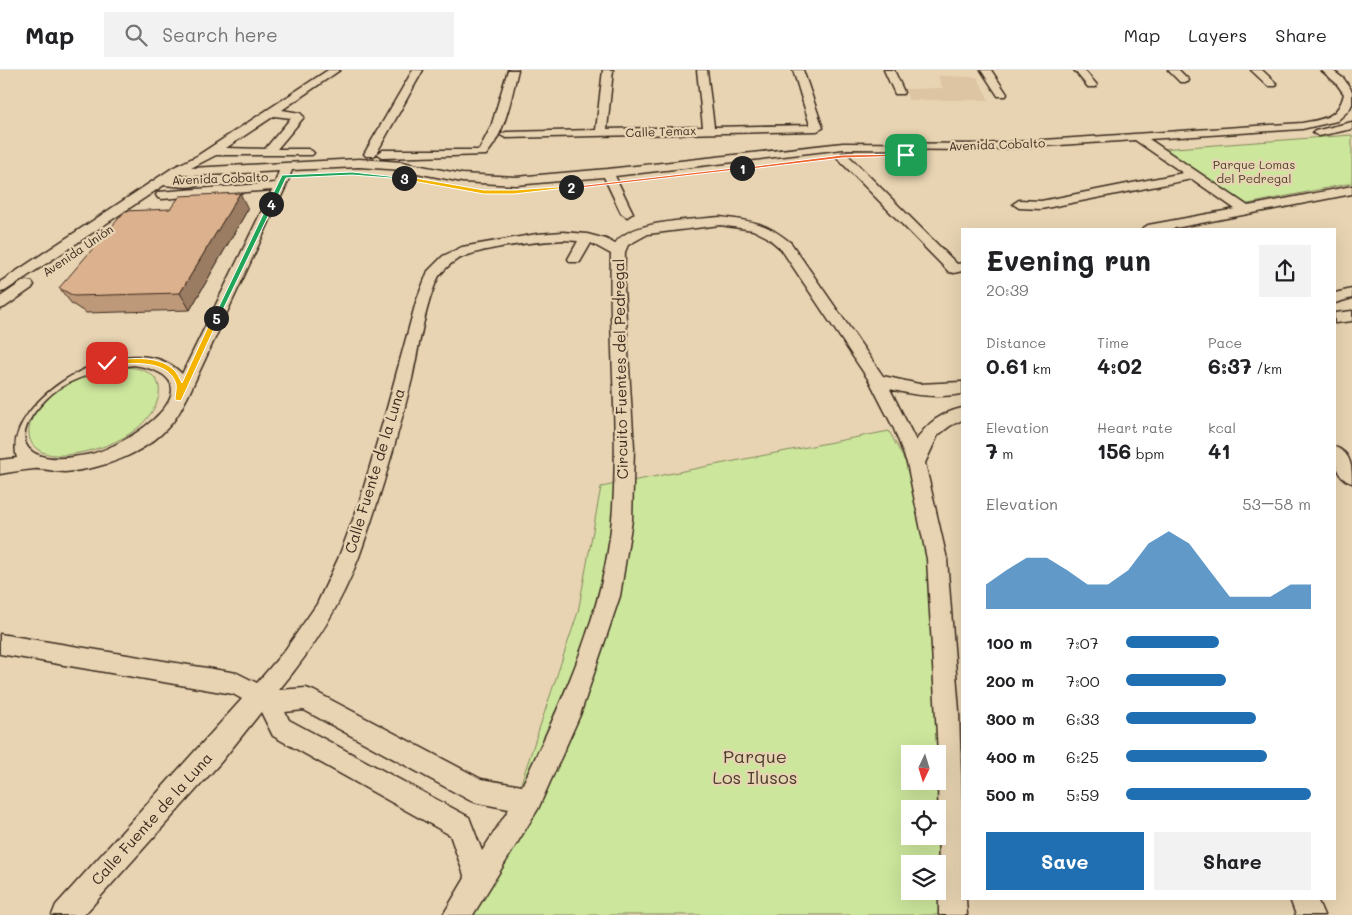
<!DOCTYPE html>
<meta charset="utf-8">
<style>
:root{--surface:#fff;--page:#f2f2f2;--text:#202124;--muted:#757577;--line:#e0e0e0;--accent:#1f6fb2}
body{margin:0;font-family:Mali,sans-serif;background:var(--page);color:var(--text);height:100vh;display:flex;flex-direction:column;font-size:19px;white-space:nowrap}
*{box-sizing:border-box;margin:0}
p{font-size:16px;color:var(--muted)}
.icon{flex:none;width:28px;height:28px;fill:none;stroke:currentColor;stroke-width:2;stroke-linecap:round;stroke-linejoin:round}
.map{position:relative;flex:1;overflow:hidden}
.sheet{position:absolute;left:961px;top:158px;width:375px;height:672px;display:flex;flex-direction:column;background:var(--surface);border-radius:0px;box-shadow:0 5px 20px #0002}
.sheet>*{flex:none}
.needle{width:32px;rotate:184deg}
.tools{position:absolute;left:901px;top:675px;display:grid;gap:10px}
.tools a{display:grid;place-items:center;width:45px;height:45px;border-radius:0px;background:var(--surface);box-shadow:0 5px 20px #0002;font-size:25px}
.pin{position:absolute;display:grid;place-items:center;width:42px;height:42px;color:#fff;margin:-21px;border-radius:10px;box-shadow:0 2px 8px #0006}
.km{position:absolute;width:25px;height:25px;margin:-12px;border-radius:50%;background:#222;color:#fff;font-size:14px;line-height:25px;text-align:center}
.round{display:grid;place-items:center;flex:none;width:52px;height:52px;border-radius:0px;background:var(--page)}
.overview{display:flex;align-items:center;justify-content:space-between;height:85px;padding:0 25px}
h1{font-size:28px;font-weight:800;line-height:38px}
.figures{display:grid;grid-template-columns:repeat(3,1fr);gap:8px;height:85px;padding:5px 25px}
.figures div{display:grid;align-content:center}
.figures b{font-size:21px;font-weight:800}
.figures small{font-size:14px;font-weight:400}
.figures p{font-size:14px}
.chart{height:140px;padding:10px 25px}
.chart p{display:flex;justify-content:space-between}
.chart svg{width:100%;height:90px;margin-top:5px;fill:var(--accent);opacity:.7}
.action{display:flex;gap:10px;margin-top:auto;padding:10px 25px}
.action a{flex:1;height:58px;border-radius:0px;background:var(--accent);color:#fff;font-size:20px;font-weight:800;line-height:58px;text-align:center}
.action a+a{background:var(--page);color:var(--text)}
ul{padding:0 25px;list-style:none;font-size:16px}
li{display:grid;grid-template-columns:80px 60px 1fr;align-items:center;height:38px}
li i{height:12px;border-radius:6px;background:var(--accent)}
header{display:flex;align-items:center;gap:30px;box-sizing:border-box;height:70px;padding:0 25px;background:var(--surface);border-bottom:1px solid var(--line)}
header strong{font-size:24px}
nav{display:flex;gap:28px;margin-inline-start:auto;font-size:18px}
.search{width:350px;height:45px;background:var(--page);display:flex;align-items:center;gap:12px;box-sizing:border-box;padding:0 18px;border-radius:0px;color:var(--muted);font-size:19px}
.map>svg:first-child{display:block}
.built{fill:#ddc4a2}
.green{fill:#cce69c;stroke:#84885d;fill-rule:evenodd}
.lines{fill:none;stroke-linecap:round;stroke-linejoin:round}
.minor-casing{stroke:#3b2a1e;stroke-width:3}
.minor{fill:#e8d4b2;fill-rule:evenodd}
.wall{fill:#bd9879;stroke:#3b2a1e}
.shaded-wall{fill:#9a7c63;stroke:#3b2a1e}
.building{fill:#dcb18d;stroke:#3b2a1e}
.split-1{fill:#f0652b;stroke:#fff}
.split-2{fill:#f0652b;stroke:#fff}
.split-3{fill:#f5b400;stroke:#fff}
.split-4{fill:#22a559;stroke:#fff}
.split-5{fill:#22a559;stroke:#fff}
.split-6{fill:#f5b400;stroke:#fff}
.labels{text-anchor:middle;stroke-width:4.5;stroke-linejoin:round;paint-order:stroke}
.far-street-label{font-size:12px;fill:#3b2a1e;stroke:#e8d4b2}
.far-park-label{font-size:12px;fill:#4a3d2b;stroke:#e8d4b2}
.street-label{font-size:15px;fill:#3b2a1e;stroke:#e8d4b2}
.near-park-label{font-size:18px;fill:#4a3d2b;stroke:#e8d4b2}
</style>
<header>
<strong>Map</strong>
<div class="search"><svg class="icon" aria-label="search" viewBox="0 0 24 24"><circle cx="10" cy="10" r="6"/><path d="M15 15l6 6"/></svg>Search here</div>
<nav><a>Map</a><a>Layers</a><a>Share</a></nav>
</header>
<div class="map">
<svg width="1352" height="845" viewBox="0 0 1352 845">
<rect width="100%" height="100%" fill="#e8d4b2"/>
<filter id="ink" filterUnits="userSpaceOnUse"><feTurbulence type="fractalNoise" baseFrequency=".02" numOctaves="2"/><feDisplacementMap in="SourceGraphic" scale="10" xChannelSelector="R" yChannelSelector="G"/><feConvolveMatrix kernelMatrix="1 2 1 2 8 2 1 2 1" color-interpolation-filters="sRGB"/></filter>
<g filter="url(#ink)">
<path class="built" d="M 938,6 L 977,7 L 989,30 L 908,30 L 906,19 L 943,18 Z"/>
<path class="green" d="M 1352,65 L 1352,113 L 1243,135 L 1161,79 Z
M 127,297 C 132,298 138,298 142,300 C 175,311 154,346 135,360 C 119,372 100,379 79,383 C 68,385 53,387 42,382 C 17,370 33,340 46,327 C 67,307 100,298 127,297 Z
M 889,361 L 907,395 L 936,489 L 953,845 L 453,845 L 520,716 L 578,542 L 601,417 ZM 910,684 L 938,684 L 938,711 L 910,711 ZM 910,739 L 938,739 L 938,766 L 910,766 ZM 910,794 L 938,794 L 938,821 L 910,821 Z"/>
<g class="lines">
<defs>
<path id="minor" d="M 328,0 L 340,0 L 282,40 L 300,43 L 304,47 L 277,79 L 308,79 L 312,81 L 314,83 L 312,85 L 216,85 L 191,98 L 359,89 L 402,92 L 462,104 L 516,107 L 608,99 L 843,73 L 983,74 L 1302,53 C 1324,49 1338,48 1344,24 L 1336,13 L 1321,0 L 1332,0 L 1344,9 L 1352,21 L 1352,34 L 1349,40 L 1337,51 L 1302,59 L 1149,69 L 1248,136 L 1352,116 L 1352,124 L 1170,159 L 1142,159 L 1148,155 L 1235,139 L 1192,109 L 1041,139 L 1019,138 L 1013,134 L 1019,130 L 1041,131 L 1183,103 L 1135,70 L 983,80 L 843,79 L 615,106 L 633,143 L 627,147 L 621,143 L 604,107 L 516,115 L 462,112 L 402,100 L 359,97 L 292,100 L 286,116 L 187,328 C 182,337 178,346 171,354 C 146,384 102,399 65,402 C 54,402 44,398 34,399 C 23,400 11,402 0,404 L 0,390 L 17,388 C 0,331 132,250 182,304 L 272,120 L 162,129 L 158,128 L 156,125 L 158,122 L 275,113 L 279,101 L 193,106 L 180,104 L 173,109 L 199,107 L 205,111 C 196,120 175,116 164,115 L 5,221 L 0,222 L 0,212 L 174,97 L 197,86 ZM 274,46 L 291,48 L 265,79 L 226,78 ZM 133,295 C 226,309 129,378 86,385 C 73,387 58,390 45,387 C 0,376 40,330 61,317 C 83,304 108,299 133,295 Z
M 413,0 L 423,0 L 376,84 L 374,86 L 366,86 L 364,84 Z
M 508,0 L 518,0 C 511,28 506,62 486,85 L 383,88 L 377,84 L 383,80 L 479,80 L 491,57 Z
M 603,0 L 613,0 L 607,59 L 703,57 L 697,0 L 707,0 L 714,57 L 810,55 L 793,0 L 803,0 L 823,58 L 817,61 L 506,68 L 500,65 L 506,62 L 596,60 Z
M 884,0 L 894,0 L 904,22 L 903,24 L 895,24 Z
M 981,0 L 991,0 L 1007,24 L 1006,26 L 998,26 Z
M 1074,0 L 1084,0 L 1097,15 L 1096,17 L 1088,17 Z
M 1168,0 L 1179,0 L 1189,10 L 1188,12 L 1180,12 Z
M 1251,0 L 1262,0 L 1277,14 L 1276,16 L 1268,16 Z
M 1352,52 L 1352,59 L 1319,66 L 1313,63 L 1315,61 Z
M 843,83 L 847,84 L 957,194 L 962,193 L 962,201 L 954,203 L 949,202 L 839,90 L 837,87 Z
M 720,147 C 752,151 765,152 791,173 L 883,306 L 919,314 L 962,312 L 962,324 C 937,328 915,326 890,319 L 916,371 C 927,352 942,343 962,338 L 962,350 L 950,356 L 938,365 L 925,393 L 947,489 L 959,641 L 962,738 L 962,829 L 966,829 L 967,845 L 939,845 L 938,684 L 927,489 L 907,393 L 894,359 L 870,312 L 781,179 L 767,167 L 753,160 L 720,155 L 648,164 L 628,175 L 625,182 L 624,218 L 634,378 L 632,450 L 620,526 L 580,645 L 538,739 L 473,845 L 443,845 L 465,808 L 450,765 L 273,666 L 261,642 L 221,692 L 84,845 L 52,845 L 56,835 L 242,629 L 233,624 L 0,584 L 0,564 L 237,603 L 257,613 L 285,580 L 317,534 L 338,489 L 359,434 L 387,338 L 416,232 L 428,201 L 443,186 L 462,177 L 537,164 L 563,162 L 587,164 L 606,169 L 615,174 C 629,150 694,150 720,147 ZM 563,170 L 578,171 L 568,189 L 570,192 L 580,192 L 591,173 L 611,184 C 608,272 620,360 612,449 C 604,543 562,632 522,716 L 481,709 L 314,621 L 306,618 L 279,620 C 313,579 340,537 359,487 C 380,429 397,369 412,309 C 418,281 426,230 439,206 C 442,202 448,196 452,193 C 473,177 536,172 563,170 ZM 304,640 L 469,730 L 478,733 L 509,739 L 482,781 L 469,747 L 289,650 L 285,642 Z
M 27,211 L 32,212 L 34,215 L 32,218 L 5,237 L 0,239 L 0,227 L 22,212 Z
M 1352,219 L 1352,228 L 1335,233 L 1335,223 Z
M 1352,241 L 1352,251 L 1335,253 L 1335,243 Z
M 1335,377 C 1352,383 1352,398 1352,413 C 1335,408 1335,392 1335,377 Z
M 1290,829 L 1317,829 L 1324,845 L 1296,845 Z"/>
</defs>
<use href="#minor" class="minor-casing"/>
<use href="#minor" class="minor"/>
</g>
<path class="wall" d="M 248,139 L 190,240 L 86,243 L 72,234 L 59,218 Z"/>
<path class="shaded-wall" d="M 240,123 L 248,139 L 190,240 L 180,223 Z"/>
<path class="building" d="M 240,123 L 180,223 L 74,226 L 59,218 L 125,141 L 170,139 L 180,126 Z"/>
</g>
<path class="split-1" d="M 906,84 L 908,86 L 842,88 L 742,100 L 740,98 L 842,85 Z"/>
<path class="split-2" d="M 742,97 L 744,99 L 571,119 L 569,117 Z"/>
<path class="split-3" d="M 404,106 L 484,120 L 514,120 L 571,116 L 574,117 L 514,124 L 484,124 L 402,109 Z"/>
<path class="split-4" d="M 352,102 L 406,108 L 404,109 L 352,105 L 286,108 L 274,134 L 271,136 L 268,134 L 282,105 Z"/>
<path class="split-5" d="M 271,132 L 274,134 L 219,248 L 213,249 L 268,134 Z"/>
<path class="split-6" d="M 216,246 L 219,248 L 181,331 L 175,330 C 175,325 177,318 176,314 C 169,288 126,293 107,296 L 104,293 L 107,291 C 128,289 156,284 173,299 C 177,302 180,309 182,313 L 212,248 Z"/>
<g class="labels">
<g class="far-street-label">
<text transform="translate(661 62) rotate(-2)" y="4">Calle Temax</text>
<text transform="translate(997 75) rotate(-2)" y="4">Avenida Cobalto</text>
<text transform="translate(220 109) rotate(-2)" y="4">Avenida Cobalto</text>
<text transform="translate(78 181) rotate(-34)" y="4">Avenida Unión</text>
</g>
<g class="far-park-label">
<text x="1254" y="99">Parque Lomas<tspan x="1254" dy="14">del Pedregal</tspan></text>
</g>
<g class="street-label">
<text transform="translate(621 299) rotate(-91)" y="5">Circuito Fuentes del Pedregal</text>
<text transform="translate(375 401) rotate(-73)" y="5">Calle Fuente de la Luna</text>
<text transform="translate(152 749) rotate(-48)" y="5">Calle Fuente de la Luna</text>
</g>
<g class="near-park-label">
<text x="755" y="693">Parque<tspan x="755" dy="21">Los Ilusos</tspan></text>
</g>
</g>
</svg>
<div class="tools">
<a><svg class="needle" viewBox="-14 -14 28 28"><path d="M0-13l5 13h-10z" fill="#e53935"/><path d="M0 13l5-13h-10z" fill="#757577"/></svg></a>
<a><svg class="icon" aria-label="locate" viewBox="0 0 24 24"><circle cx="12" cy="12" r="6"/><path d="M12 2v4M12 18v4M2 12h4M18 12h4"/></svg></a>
<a><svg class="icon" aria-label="layers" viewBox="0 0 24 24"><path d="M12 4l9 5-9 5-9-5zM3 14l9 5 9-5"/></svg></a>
</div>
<div class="pin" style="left:906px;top:85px;background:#1e9e55"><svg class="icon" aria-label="arrive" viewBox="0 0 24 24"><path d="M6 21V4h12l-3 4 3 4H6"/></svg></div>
<div class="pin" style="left:107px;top:293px;background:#d93025"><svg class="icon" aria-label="check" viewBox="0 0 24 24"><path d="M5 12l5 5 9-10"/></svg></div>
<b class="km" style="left:742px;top:98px">1</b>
<b class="km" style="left:571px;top:117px">2</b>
<b class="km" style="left:404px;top:108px">3</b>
<b class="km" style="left:271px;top:134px">4</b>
<b class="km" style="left:216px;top:248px">5</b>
<section class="sheet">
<div class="overview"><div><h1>Evening run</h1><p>20:39</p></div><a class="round"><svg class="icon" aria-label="share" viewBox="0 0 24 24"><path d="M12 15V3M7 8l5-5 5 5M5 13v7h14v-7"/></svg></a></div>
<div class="figures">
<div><p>Distance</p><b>0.61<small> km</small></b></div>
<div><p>Time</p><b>4:02</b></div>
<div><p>Pace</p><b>6:37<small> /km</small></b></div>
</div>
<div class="figures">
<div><p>Elevation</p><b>7<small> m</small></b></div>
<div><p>Heart rate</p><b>156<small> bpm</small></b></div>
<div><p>kcal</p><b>41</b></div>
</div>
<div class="chart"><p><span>Elevation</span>53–58 m</p>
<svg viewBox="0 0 160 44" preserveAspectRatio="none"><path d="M0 44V32L10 25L20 19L30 19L40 25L50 32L60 32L70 25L80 12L90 6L100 12L110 25L120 38L130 38L140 38L150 32L160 32V44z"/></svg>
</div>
<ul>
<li><b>100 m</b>7:07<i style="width:50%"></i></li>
<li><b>200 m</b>7:00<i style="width:54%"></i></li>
<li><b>300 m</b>6:33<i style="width:70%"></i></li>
<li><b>400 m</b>6:25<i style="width:76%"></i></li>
<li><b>500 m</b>5:59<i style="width:100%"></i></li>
</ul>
<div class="action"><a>Save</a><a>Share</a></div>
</section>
</div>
